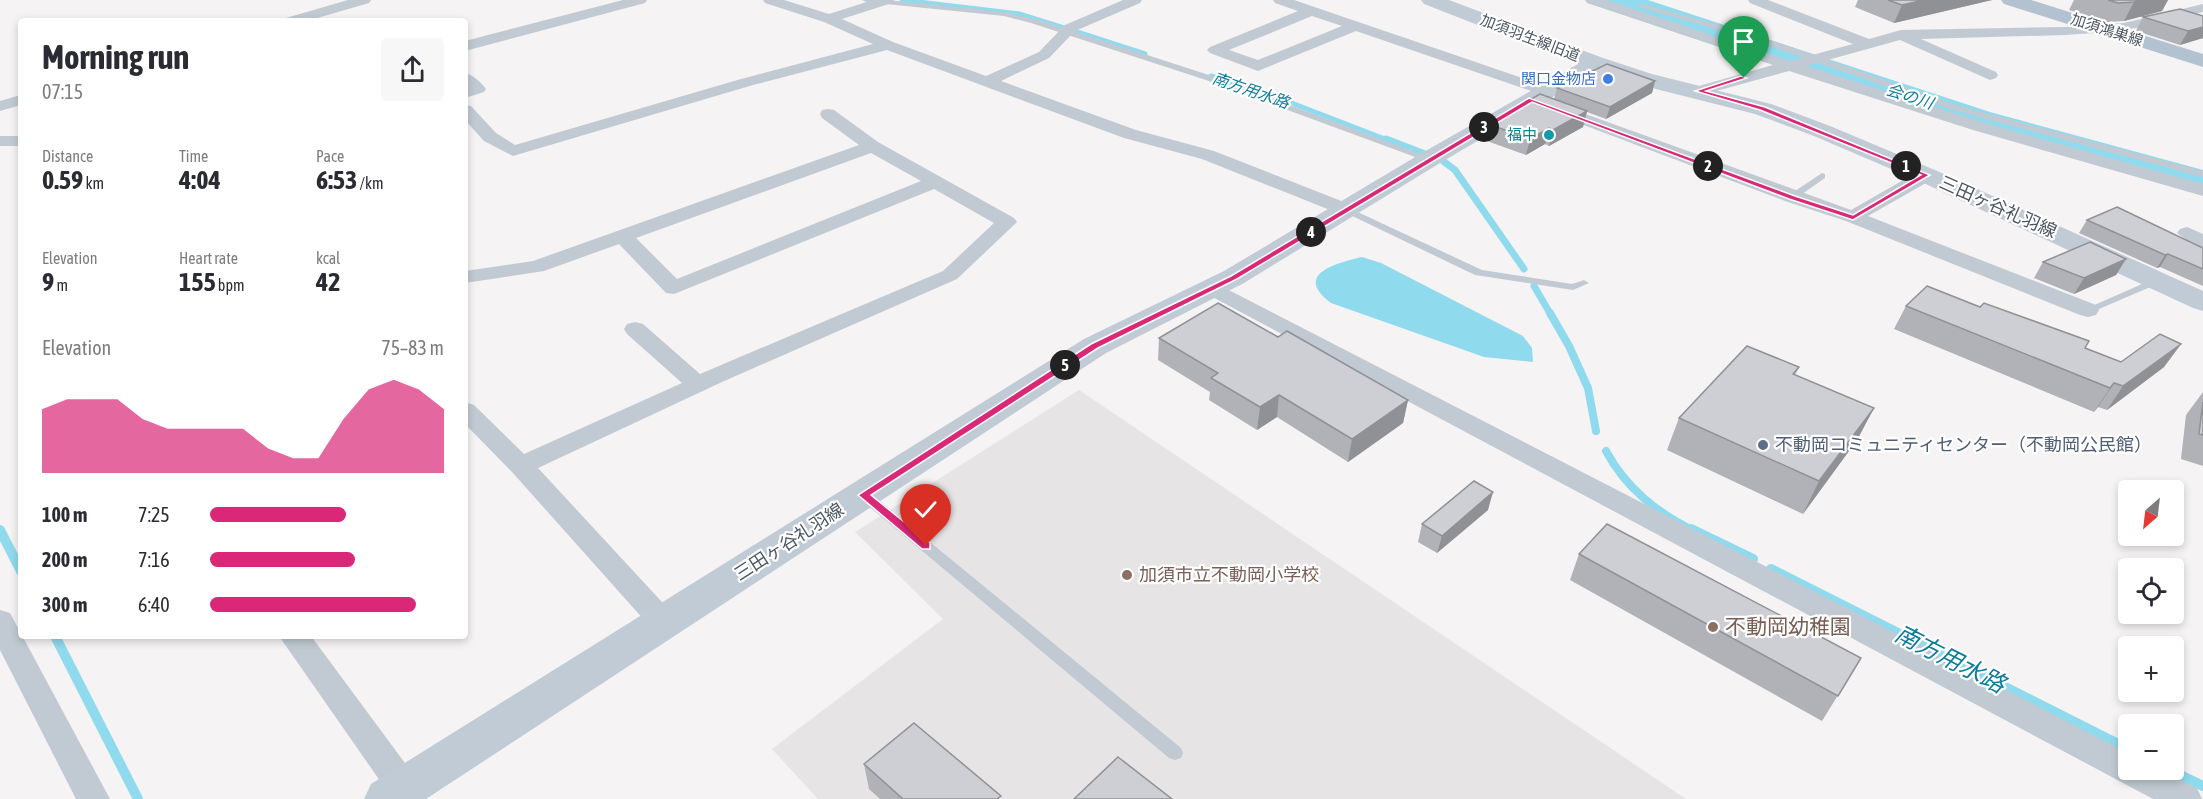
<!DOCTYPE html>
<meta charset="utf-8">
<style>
:root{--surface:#fff;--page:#f7f7f7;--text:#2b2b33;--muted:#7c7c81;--accent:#db2777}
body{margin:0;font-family:"Asap Condensed","Noto Sans JP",sans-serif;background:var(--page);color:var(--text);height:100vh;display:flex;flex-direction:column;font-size:22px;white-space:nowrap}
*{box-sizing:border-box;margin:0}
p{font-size:20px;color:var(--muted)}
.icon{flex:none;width:33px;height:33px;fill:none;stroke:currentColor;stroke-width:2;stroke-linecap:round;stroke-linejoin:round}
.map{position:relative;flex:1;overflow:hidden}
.sheet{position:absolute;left:18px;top:18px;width:450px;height:621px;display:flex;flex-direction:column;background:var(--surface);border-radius:6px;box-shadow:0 3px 9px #0003}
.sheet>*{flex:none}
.needle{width:39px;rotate:208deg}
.controls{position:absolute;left:2118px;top:480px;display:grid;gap:12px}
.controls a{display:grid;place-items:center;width:66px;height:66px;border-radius:6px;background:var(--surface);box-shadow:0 3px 9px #0003;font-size:30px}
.pin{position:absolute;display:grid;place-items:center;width:51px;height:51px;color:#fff;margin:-62px -26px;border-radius:50% 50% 50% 0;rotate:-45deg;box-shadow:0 0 6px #0007}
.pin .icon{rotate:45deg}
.km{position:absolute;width:30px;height:30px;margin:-15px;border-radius:50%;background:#222;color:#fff;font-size:16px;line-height:30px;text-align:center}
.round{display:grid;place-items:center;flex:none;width:63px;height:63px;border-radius:6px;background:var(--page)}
.head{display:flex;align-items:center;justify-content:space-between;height:102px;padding:0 24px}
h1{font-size:33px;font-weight:700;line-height:45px}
.metrics{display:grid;grid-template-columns:repeat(3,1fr);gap:9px;height:102px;padding:6px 24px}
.metrics div{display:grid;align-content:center}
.metrics b{font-size:26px;font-weight:700}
.metrics small{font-size:16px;font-weight:400}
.metrics p{font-size:16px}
.chart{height:168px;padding:12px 24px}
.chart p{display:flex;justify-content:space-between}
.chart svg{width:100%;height:108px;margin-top:6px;fill:var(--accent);opacity:.7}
ul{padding:0 24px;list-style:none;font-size:20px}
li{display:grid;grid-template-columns:96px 72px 1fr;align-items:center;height:45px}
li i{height:15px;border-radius:8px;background:var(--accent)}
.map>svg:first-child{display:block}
.education{fill:#e6e4e5}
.water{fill:#90daee}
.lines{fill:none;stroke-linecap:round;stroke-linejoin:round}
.stream-far3{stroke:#90daee;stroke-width:5}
.stream-far2{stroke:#90daee;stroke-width:7}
.stream-far1{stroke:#90daee;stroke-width:8}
.stream{stroke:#90daee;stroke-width:10}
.river{fill:#90daee;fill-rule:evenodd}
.lane{fill:#c1cad2;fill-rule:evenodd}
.street{fill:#c1cad2;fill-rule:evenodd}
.secondary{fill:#c1cbd6;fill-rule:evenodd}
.primary{fill:#b3c2d1;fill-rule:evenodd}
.wall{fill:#b0b2b7}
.shaded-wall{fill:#909195}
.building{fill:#cdcfd5;stroke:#909195;stroke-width:1.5}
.route{fill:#db2777;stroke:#fff;stroke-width:1.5}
.shop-dot{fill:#3f7fe0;stroke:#fff;stroke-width:2}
.culture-dot{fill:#0f9aa8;stroke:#fff;stroke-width:2}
.service-dot{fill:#5c6f8a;stroke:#fff;stroke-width:2}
.education-dot{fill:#8d6e63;stroke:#fff;stroke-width:2}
.labels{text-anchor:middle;stroke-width:4.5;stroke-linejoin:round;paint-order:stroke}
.far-street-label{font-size:15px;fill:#4a5661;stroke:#fff}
.far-shop-label{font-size:15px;fill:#366cbe;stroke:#fff;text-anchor:end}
.far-culture-label{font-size:15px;fill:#0d838f;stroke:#fff;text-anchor:end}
.far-water-label{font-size:16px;font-style:italic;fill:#0c7c9b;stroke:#fff}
.street-label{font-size:18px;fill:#4a5661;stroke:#fff}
.service-label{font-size:18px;fill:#4e5e75;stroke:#fff;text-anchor:start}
.education-label{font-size:18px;fill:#785e54;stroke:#fff;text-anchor:start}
.near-education-label{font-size:21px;fill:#785e54;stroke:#fff;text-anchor:start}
.near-water-label{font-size:24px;font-style:italic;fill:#0c7c9b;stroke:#fff}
</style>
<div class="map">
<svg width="2203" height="799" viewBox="0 0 2203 799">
<rect width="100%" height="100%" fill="#f5f3f3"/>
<path class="education" d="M 1079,390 L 1686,799 L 818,799 L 772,749 L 943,619 L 855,532 Z"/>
<path class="water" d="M 1362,257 L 1381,263 L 1523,336 L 1532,348 L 1533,362 L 1484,357 L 1331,303 C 1292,274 1337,263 1362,257 Z"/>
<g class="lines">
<path class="stream-far3" d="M 902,0 L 1019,14 L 1064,28
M 1074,31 L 1145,54
M 1211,76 L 1276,97 L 1390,141"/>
<path class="stream-far2" d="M 1386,139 L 1425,154
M 1443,161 L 1455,170 L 1524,269
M 1534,286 L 1551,315"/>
<path class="stream-far1" d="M 1550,313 L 1569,346 L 1588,388 L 1596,431
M 1606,451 C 1626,488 1656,512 1694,531"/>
<path class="stream" d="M 1691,529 L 1753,559
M 0,530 L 21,571
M 1771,569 L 2128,749
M 55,636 L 138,799
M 2170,770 L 2203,786"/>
<path class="river" d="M 1606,0 L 1648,0 L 1990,112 L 2203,170 L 2203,192 L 1966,126 L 1610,6 Z"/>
<path class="lane" d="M 862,0 L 887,0 L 1004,12 L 1036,19 L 1212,76 L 1434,159 L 1429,162 L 1426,161 L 1206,80 L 1031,23 L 1004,16 L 866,2 Z
M 1639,3 L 1762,37 L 1959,106 L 2203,171 L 2203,177 L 1953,110 L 1756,41 L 1639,7 Z
M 1822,173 L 1825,174 L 1825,178 L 1795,199 L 1789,199 L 1789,195 Z
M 1347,207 L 1482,270 L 1572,284 L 1584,280 L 1589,283 L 1573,290 L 1475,275 L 1344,212 L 1342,210 Z
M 2158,277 L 2162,278 L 2163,280 L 2162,282 L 2092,312 L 2088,313 L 2083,310 Z
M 864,490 L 869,492 L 1181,748 L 1183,753 L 1181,758 L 1175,760 L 1169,758 L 859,498 L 857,495 L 859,492 Z"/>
<path class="street" d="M 348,0 L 371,0 L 369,3 L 307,21 L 284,21 L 286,18 Z
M 623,0 L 647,0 L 645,3 L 465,51 L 465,41 Z
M 763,0 L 784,0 L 829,14 L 873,0 L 894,0 L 892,3 L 842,19 L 893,42 L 986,76 L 1039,52 L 1065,25 L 1123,0 L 1142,0 L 1140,3 L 1075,31 L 1049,58 L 1001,81 L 1136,130 L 1214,151 L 1354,206 L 1357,210 L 1354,214 L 1340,214 L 1202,159 L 1124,138 L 887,50 L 753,85 L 513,156 L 484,141 L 465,120 L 465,105 L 471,106 L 496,133 L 515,145 L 741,79 L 873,44 L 824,22 L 765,3 Z
M 1273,0 L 1294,0 L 1552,88 L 1554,91 L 1546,96 L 1540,94 L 1356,31 L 1258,71 L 1210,53 L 1207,50 L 1210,47 L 1298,11 L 1275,3 ZM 1312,16 L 1342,26 L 1258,60 L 1229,50 Z
M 1585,0 L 1607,0 L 1790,61 L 1853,44 L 1750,3 L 1748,0 L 1768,0 L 1869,39 L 1901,30 L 2065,27 L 2124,23 L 2203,4 L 2203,12 L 2124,31 L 2065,35 L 1921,39 L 1996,72 L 1998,75 L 1996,78 L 1990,80 L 1900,40 L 1806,66 L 1985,123 L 2203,184 L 2203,196 L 1973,130 L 1789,71 L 1698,96 L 1692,94 L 1690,91 L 1692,88 L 1773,65 L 1587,3 Z
M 465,73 C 473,75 481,82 486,89 L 484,92 L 465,98 Z
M 21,95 L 21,105 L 0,111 L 0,101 Z
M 1555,103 L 1851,210 L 1919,171 L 1933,171 L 1935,175 L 1933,179 L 1868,216 L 2096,305 L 2099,310 L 2096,315 L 2088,317 L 2080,315 L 1846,221 L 1785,201 L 1549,112 L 1547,108 L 1549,104 Z
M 828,109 L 834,110 L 878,142 L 1014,218 L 1017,222 L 957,279 L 722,382 L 538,468 L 674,615 L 679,623 L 674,631 L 664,634 L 654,631 L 512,472 L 465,424 L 465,402 L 474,405 L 524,454 L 682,383 L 627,334 L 624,329 L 627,324 L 635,322 L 643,324 L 700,374 L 943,271 L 994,223 L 934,189 L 674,294 L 666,293 L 619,244 L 544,271 L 465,283 L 465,271 L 533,261 L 859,145 L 822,118 L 820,114 L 822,110 ZM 871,153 L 921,181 L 677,279 L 636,238 Z
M 0,136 L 21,136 L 21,146 L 0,146 Z
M 2187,227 L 2203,234 L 2203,249 L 2196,247 L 2177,233 L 2180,229 Z
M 1213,282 L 2128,753 L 2128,770 L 2160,770 L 2197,788 L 2202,799 L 2153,799 L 1205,293 L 1202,288 L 1205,283 Z
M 0,610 L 10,613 L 110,799 L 76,799 L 0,650 Z
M 279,636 L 311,636 L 416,778 L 421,788 L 416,798 L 392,798 Z"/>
<path class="secondary" d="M 1421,0 L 1449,0 L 1603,58 L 1652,74 L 1771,104 L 1830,126 L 1935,170 L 2203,291 L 2203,311 L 2193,308 L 1917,180 L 1814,136 L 1755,114 L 1636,84 L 1597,71 L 1440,163 L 1244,283 L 1106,353 L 426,799 L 364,799 L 371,784 L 1084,339 L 1224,271 L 1422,153 L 1578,64 L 1424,4 Z"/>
<path class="primary" d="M 2001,0 L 2031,0 L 2203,54 L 2203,67 L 2004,4 Z"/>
</g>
<path class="wall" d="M 1858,0 L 1992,0 L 1894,23 L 1855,7 Z
M 2074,0 L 2168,0 L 2162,11 L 2124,21 L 2108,22 L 2069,10 Z
M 2203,16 L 2203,38 L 2180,45 L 2136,31 L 2143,17 Z
M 1655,81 L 1652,93 L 1606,119 L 1587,112 L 1583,127 L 1549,146 L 1545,144 L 1526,155 L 1484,140 L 1488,124 L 1554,99 L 1557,88 Z
M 2087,220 L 2203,248 L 2203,286 L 2160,267 L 2157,268 L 2079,233 Z
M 2126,259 L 2116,275 L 2074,294 L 2034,278 L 2043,262 Z
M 1906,306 L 2089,341 L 2085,348 L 2121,362 L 2181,344 L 2164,367 L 2107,410 L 2098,407 L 2094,412 L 1894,329 Z
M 1278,337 L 1408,400 L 1403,423 L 1348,462 L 1277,417 L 1257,430 L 1209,400 L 1210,392 L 1158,360 L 1159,338 Z
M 1799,367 L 1795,375 L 1874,408 L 1857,440 L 1803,514 L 1667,450 L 1679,418 Z
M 2203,392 L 2203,466 L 2181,459 L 2186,415 Z
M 1488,510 L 1437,553 L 1418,542 L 1422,524 Z
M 1579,554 L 1861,658 L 1822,721 L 1570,580 Z
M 864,764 L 1001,799 L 880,799 L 869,789 Z"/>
<path class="shaded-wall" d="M 1924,0 L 1992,0 L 1894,23 L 1902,5 Z
M 2142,0 L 2168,0 L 2162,11 L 2124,21 L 2134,2 Z
M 2203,27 L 2203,38 L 2180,45 L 2188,31 Z
M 1655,81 L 1652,93 L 1606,119 L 1610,107 Z
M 1587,111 L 1583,127 L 1549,146 L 1553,130 Z
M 1549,128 L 1545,144 L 1526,155 L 1530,139 Z
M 2168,254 L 2160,267 L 2157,268 L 2165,255 Z
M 2126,259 L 2116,275 L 2074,294 L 2084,278 Z
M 2181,344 L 2164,367 L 2107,410 L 2123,386 Z
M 2114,383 L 2098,407 L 2094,412 L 2110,388 Z
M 1279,395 L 1277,417 L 1257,430 L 1260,407 Z
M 1408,400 L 1403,423 L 1348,462 L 1352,439 Z
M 1874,408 L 1857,440 L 1803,514 L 1819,481 Z
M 1493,492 L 1488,510 L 1437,553 L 1442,536 Z"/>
<path class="building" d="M 1888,0 L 1924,0 L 1902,5 Z
M 2108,0 L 2142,0 L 2134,2 L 2118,3 Z
M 2180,9 L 2203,16 L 2203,27 L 2188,31 L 2143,17 Z
M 1607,64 L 1655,81 L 1610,107 L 1557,88 Z
M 1540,94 L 1587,111 L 1553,130 L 1549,128 L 1530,139 L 1488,124 Z
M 2117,207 L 2203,248 L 2203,269 L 2168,254 L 2165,255 L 2087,220 Z
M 2090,242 L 2126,259 L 2084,278 L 2043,262 Z
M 1927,286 L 1980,307 L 1984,303 L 2089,341 L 2085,348 L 2121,362 L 2160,334 L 2181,344 L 2123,386 L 2114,383 L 2110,388 L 1906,306 Z
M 1218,303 L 1278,337 L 1287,331 L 1408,400 L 1352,439 L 1279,395 L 1260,407 L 1211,378 L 1218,373 L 1159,338 Z
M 1747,346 L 1799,367 L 1793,374 L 1874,408 L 1819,481 L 1679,418 Z
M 2203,402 L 2203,435 L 2199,434 Z
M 1474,481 L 1493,492 L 1442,536 L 1422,524 Z
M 1607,524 L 1861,658 L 1838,696 L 1579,554 Z
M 914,723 L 1001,796 L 997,799 L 903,799 L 864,764 Z
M 1118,757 L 1172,799 L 1074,799 Z"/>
<path class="route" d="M 1741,76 L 1747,78 L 1706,91 L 1765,107 L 1930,175 L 1853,220 L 1789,199 L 1532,102 L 1237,279 L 1098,348 L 871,495 L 930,543 L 930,549 L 922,549 L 858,495 L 1091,344 L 1231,276 L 1529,98 L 1795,196 L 1853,215 L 1921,175 L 1760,110 L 1695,91 Z"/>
<circle class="shop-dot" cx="1608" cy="79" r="6"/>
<circle class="culture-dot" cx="1549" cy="135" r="6"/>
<circle class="service-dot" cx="1763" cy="445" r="6"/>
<g class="education-dot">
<circle cx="1127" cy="575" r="6"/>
<circle cx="1713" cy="627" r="6"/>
</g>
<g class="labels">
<g class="far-street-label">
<text transform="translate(2107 30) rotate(18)" y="5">加須鴻巣線</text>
<text transform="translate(1530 38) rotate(21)" y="5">加須羽生線旧道</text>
</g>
<g class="far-shop-label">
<text x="1596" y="84">関口金物店</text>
</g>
<g class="far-culture-label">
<text x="1537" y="140">福中</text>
</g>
<g class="far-water-label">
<text transform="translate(1251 90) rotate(19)" y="6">南方用水路</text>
<text transform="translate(1910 96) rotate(18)" y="6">会の川</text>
</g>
<g class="street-label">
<text transform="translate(1998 207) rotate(24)" y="6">三田ヶ谷礼羽線</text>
<text transform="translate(789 542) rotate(-33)" y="6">三田ヶ谷礼羽線</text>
</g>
<g class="service-label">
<text x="1775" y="451">不動岡コミュニティセンター（不動岡公民館）</text>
</g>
<g class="education-label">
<text x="1139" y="581">加須市立不動岡小学校</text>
</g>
<g class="near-education-label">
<text x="1725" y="634">不動岡幼稚園</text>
</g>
<g class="near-water-label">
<text transform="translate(1950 659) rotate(27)" y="8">南方用水路</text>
</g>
</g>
</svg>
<div class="controls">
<a><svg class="needle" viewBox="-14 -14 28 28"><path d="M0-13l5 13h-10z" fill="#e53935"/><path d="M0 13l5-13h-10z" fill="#7c7c81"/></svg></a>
<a><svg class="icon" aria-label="locate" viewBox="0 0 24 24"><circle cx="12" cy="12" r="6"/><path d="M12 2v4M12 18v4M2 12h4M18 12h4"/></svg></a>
<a>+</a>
<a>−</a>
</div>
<div class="pin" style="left:1744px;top:78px;background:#1e9e55"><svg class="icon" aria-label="arrive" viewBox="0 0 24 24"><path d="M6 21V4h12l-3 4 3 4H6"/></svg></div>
<div class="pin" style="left:926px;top:546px;background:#d93025"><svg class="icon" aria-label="check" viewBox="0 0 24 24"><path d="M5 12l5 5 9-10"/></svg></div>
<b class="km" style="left:1906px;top:166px">1</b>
<b class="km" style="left:1708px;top:166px">2</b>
<b class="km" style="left:1484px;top:127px">3</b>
<b class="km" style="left:1311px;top:232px">4</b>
<b class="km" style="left:1065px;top:365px">5</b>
<section class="sheet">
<div class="head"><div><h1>Morning run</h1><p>07:15</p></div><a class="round"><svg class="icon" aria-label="share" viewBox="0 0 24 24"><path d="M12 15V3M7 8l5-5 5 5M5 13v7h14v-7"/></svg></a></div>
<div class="metrics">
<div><p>Distance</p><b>0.59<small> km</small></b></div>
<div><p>Time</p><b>4:04</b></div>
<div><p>Pace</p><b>6:53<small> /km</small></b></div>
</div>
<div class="metrics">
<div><p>Elevation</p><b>9<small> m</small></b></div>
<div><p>Heart rate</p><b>155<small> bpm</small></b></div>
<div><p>kcal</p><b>42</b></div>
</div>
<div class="chart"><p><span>Elevation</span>75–83 m</p>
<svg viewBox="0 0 160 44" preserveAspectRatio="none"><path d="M0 44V18L10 14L20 14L30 14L40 22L50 26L60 26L70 26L80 26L90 34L100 38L110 38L120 22L130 10L140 6L150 10L160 18V44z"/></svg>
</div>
<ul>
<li><b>100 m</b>7:25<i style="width:58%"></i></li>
<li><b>200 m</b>7:16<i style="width:62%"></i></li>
<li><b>300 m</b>6:40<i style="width:88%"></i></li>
</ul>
</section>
</div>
